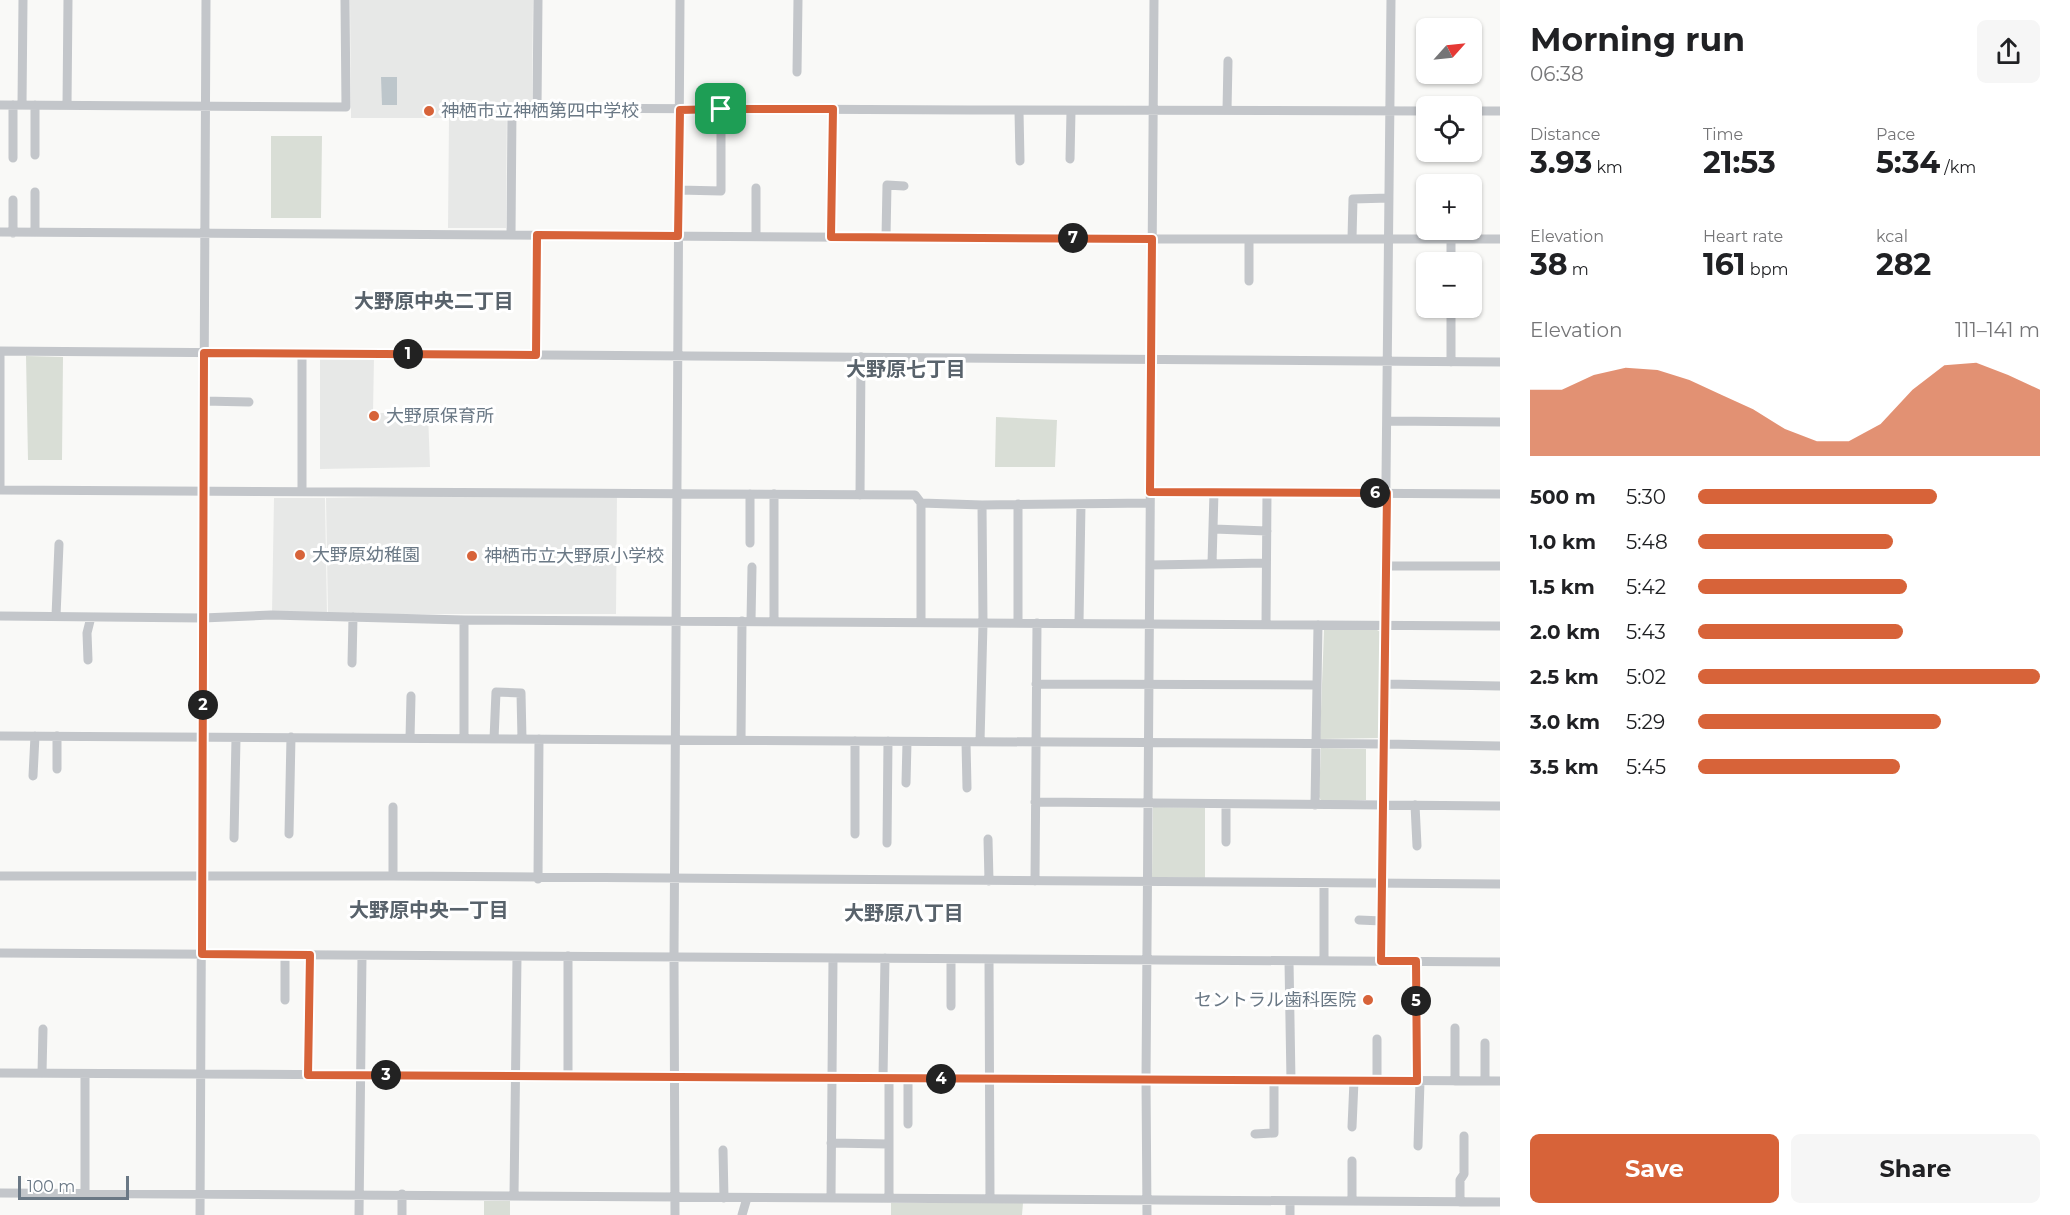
<!DOCTYPE html>
<meta charset="utf-8">
<style>
:root{--surface:#fff;--page:#f6f6f6;--text:#202124;--muted:#757577;--accent:#d76339}
body{margin:0;font-family:Montserrat,"Noto Sans JP",sans-serif;background:var(--page);color:var(--text);height:100vh;display:flex;flex-direction:column;font-size:22px;white-space:nowrap}
*{box-sizing:border-box;margin:0}
p{font-size:20px;color:var(--muted)}
.icon{flex:none;width:33px;height:33px;fill:none;stroke:currentColor;stroke-width:2;stroke-linecap:round;stroke-linejoin:round}
.map{position:relative;flex:1;overflow:hidden}
.side{display:flex;flex-direction:column;background:var(--surface);width:570px}
.side>*{flex:none}
.needle{width:39px;rotate:63deg}
.controls{position:absolute;left:1416px;top:18px;display:grid;gap:12px}
.controls a{display:grid;place-items:center;width:66px;height:66px;border-radius:9px;background:var(--surface);box-shadow:0 2px 4px #0004;font-size:30px}
.scale{position:absolute;left:18px;bottom:15px;width:111px;box-sizing:border-box;padding-left:6px;border:3px solid #6a7885;border-top:0;font-size:16px;line-height:21px;white-space:nowrap;color:#6a7885;-webkit-text-stroke:4px #fff;paint-order:stroke}
.pin{position:absolute;display:grid;place-items:center;width:51px;height:51px;color:#fff;margin:-26px;border-radius:12px;box-shadow:0 3px 9px #0006}
.km{position:absolute;width:30px;height:30px;margin:-15px;border-radius:50%;background:#222;color:#fff;font-size:16px;line-height:30px;text-align:center}
.round{display:grid;place-items:center;flex:none;width:63px;height:63px;border-radius:9px;background:var(--page)}
.overview{display:flex;align-items:center;justify-content:space-between;height:102px;padding:0 30px}
h1{font-size:33px;font-weight:700;line-height:45px}
.stats{display:grid;grid-template-columns:repeat(3,1fr);gap:9px;height:102px;padding:6px 30px}
.stats div{display:grid;align-content:center}
.stats b{font-size:30px;font-weight:700}
.stats small{font-size:16px;font-weight:400}
.stats p{font-size:16px}
.chart{height:168px;padding:12px 30px}
.chart p{display:flex;justify-content:space-between}
.chart svg{width:100%;height:108px;margin-top:6px;fill:var(--accent);opacity:.7}
.action{display:flex;gap:12px;margin-top:auto;padding:12px 30px}
.action a{flex:1;height:69px;border-radius:9px;background:var(--accent);color:#fff;font-size:24px;font-weight:700;line-height:69px;text-align:center}
.action a+a{background:var(--page);color:var(--text)}
ul{padding:0 30px;list-style:none;font-size:20px}
li{display:grid;grid-template-columns:96px 72px 1fr;align-items:center;height:45px}
li i{height:15px;border-radius:8px;background:var(--accent)}
main{display:flex;flex:1;min-height:0}
.map>svg:first-child{display:block}
.built{fill:#e7e8e7}
.green{fill:#d9ded6}
.water{fill:#bdc6cb}
.lines{fill:none;stroke-linecap:round;stroke-linejoin:round}
.minor{stroke:#c3c6ca;stroke-width:9}
.route-casing{stroke:#fff;stroke-width:12}
.route{stroke:#d76339;stroke-width:8}
.poi-dot{fill:#d76339;stroke:#fff;stroke-width:2}
.labels{text-anchor:middle;stroke-width:6;stroke-linejoin:round;paint-order:stroke}
.poi-label{font-size:18px;fill:#6a7885;stroke:#fff;text-anchor:start}
.neighbourhood-label{font-size:20px;font-weight:bold;fill:#58626b;stroke:#fff}
</style>
<main>
<div class="map">
<svg width="1500" height="1215" viewBox="0 0 1500 1215">
<rect width="100%" height="100%" fill="#f9f9f7"/>
<path class="built" d="M 350,0 L 533,0 L 532,102 L 507,104 L 506,228 L 448,228 L 449,118 L 351,118 Z
M 374,357 L 373,413 L 428,413 L 430,467 L 320,469 L 320,359 Z
M 617,493 L 616,614 L 328,614 L 326,498 Z
M 274,498 L 325,498 L 327,614 L 272,613 Z"/>
<path class="green" d="M 271,136 L 322,136 L 321,218 L 271,218 Z
M 26,356 L 63,357 L 62,460 L 28,460 Z
M 996,417 L 1057,420 L 1055,467 L 995,467 Z
M 1324,630 L 1377,630 L 1381,632 L 1379,738 L 1320,739 Z
M 1321,748 L 1366,749 L 1366,800 L 1322,802 L 1319,797 Z
M 1153,807 L 1205,808 L 1205,878 L 1152,877 Z
M 484,1201 L 510,1201 L 510,1215 L 484,1215 Z
M 891,1203 L 1023,1203 L 1022,1215 L 891,1215 Z"/>
<path class="water" d="M 381,77 L 397,77 L 397,105 L 382,105 Z"/>
<g class="lines">
<path class="minor" d="M 797,72 L 798,0
M 0,105 L 346,107 L 345,0
M 22,105 L 23,0
M 67,105 L 68,0
M 537,108 L 538,0
M 1227,110 L 1228,61
M 1019,111 L 1020,161
M 1472,111 L 1500,111
M 35,155 L 35,105
M 13,158 L 13,105
M 1070,159 L 1071,111
M 679,190 L 721,191 L 721,109
M 35,192 L 35,232
M 0,232 L 1152,239 L 1500,239
M 13,233 L 13,200
M 511,235 L 512,108 C 817,110 1121,110 1426,111
M 756,236 L 756,188
M 831,237 L 833,109
M 886,237 L 887,185 L 904,186
M 1352,238 L 1353,199 L 1389,198
M 1249,239 L 1249,281
M 1451,239 L 1451,262
M 1451,308 L 1451,362
M 0,351 L 1500,362
M 0,351 L 0,490
M 536,355 L 537,235
M 204,401 L 249,402
M 1387,421 L 1500,422
M 0,490 L 915,495 L 921,503 L 982,505 L 1150,503
M 302,491 L 302,353
M 1150,492 L 1500,494
M 750,494 L 750,543
M 774,494 L 774,621
M 860,495 L 861,357
M 1018,504 L 1018,623
M 1214,529 L 1267,531
M 1212,564 L 1214,492
M 1151,565 L 1266,563
M 1386,566 L 1500,566
M 0,616 L 203,618 L 271,615 L 464,620 L 1500,626
M 56,616 L 59,544
M 464,620 L 464,738
M 751,621 L 752,567
M 921,622 L 921,503
M 1079,623 L 1081,504
M 1266,624 L 1267,492
M 88,660 L 87,633 L 91,617
M 352,663 L 353,617
M 1036,684 L 1316,685
M 1385,684 L 1500,686
M 0,736 L 1384,744 L 1500,746
M 410,738 L 411,696
M 494,739 L 496,692 L 521,693 L 522,739
M 741,740 L 742,621
M 966,742 L 967,788
M 980,742 L 983,623 L 982,505
M 57,769 L 57,736
M 33,776 L 35,736
M 906,783 L 907,742
M 1035,802 L 1500,806
M 1315,805 L 1318,625
M 1415,805 L 1417,846
M 393,807 L 393,876
M 289,834 L 291,737
M 855,834 L 855,741
M 234,838 L 236,738
M 988,839 L 989,881
M 1226,842 L 1226,804
M 887,843 L 888,741
M 0,876 L 393,876 L 1500,884
M 538,879 L 539,739
M 1035,881 L 1037,623
M 1324,883 L 1324,961
M 1359,920 L 1382,921
M 0,953 L 1500,962
M 568,956 L 568,1076
M 951,959 L 951,1006
M 989,959 L 990,1198
M 1289,961 L 1291,1081
M 1381,961 L 1391,0
M 1416,961 L 1417,1081
M 285,1000 L 285,955
M 1377,1039 L 1377,1081
M 0,1073 L 1500,1081
M 42,1073 L 43,1029
M 85,1074 L 85,1194
M 307,1075 L 310,955
M 883,1078 L 885,958
M 889,1078 L 889,1198
M 908,1079 L 908,1124
M 1455,1081 L 1455,1028
M 1485,1081 L 1485,1043
M 1352,1127 L 1354,1081
M 1255,1134 L 1274,1133 L 1274,1081
M 831,1143 L 888,1144
M 1418,1146 L 1420,1081
M 723,1150 L 724,1198
M 1352,1161 L 1352,1201
M 0,1193 L 1500,1202
M 514,1196 L 517,957
M 831,1198 L 833,958
M 1460,1202 L 1460,1180 L 1464,1174 L 1464,1136
M 200,1215 L 206,0
M 359,1215 L 362,956
M 402,1215 L 402,1194
M 675,1215 L 674,957 L 680,0
M 742,1215 L 747,1198
M 1147,1215 L 1146,1080 L 1154,0
M 1290,1215 L 1290,1201"/>
</g>
<g class="lines">
<defs>
<path id="route" d="M 721,109 L 833,109 L 831,237 L 1152,239 L 1150,492 L 1387,493 L 1381,961 L 1416,961 L 1417,1081 L 308,1075 L 310,955 L 202,954 L 204,353 L 536,355 L 537,235 L 678,236 L 680,110 Z"/>
</defs>
<use href="#route" class="route-casing"/>
<use href="#route" class="route"/>
</g>
<g class="poi-dot">
<circle cx="429" cy="111" r="6"/>
<circle cx="374" cy="416" r="6"/>
<circle cx="300" cy="555" r="6"/>
<circle cx="472" cy="556" r="6"/>
<circle cx="1368" cy="1000" r="6"/>
</g>
<g class="labels">
<g class="poi-label">
<text x="441" y="117">神栖市立神栖第四中学校</text>
<text x="386" y="422">大野原保育所</text>
<text x="312" y="561">大野原幼稚園</text>
<text x="484" y="562">神栖市立大野原小学校</text>
<text x="1356" y="1006" text-anchor="end">セントラル歯科医院</text>
</g>
<g class="neighbourhood-label">
<text x="434" y="308">大野原中央二丁目</text>
<text x="906" y="376">大野原七丁目</text>
<text x="429" y="917">大野原中央一丁目</text>
<text x="904" y="920">大野原八丁目</text>
</g>
</g>
</svg>
<div class="controls">
<a><svg class="needle" viewBox="-14 -14 28 28"><path d="M0-13l5 13h-10z" fill="#e53935"/><path d="M0 13l5-13h-10z" fill="#757577"/></svg></a>
<a><svg class="icon" aria-label="locate" viewBox="0 0 24 24"><circle cx="12" cy="12" r="6"/><path d="M12 2v4M12 18v4M2 12h4M18 12h4"/></svg></a>
<a>+</a>
<a>−</a>
</div>
<div class="scale">100 m</div>
<div class="pin" style="left:721px;top:109px;background:#1e9e55"><svg class="icon" aria-label="arrive" viewBox="0 0 24 24"><path d="M6 21V4h12l-3 4 3 4H6"/></svg></div>
<b class="km" style="left:408px;top:354px">1</b>
<b class="km" style="left:203px;top:705px">2</b>
<b class="km" style="left:386px;top:1075px">3</b>
<b class="km" style="left:941px;top:1079px">4</b>
<b class="km" style="left:1416px;top:1001px">5</b>
<b class="km" style="left:1375px;top:493px">6</b>
<b class="km" style="left:1073px;top:238px">7</b>
</div>
<section class="side">
<div class="overview"><div><h1>Morning run</h1><p>06:38</p></div><a class="round"><svg class="icon" aria-label="share" viewBox="0 0 24 24"><path d="M12 15V3M7 8l5-5 5 5M5 13v7h14v-7"/></svg></a></div>
<div class="stats">
<div><p>Distance</p><b>3.93<small> km</small></b></div>
<div><p>Time</p><b>21:53</b></div>
<div><p>Pace</p><b>5:34<small> /km</small></b></div>
</div>
<div class="stats">
<div><p>Elevation</p><b>38<small> m</small></b></div>
<div><p>Heart rate</p><b>161<small> bpm</small></b></div>
<div><p>kcal</p><b>282</b></div>
</div>
<div class="chart"><p><span>Elevation</span>111–141 m</p>
<svg viewBox="0 0 160 44" preserveAspectRatio="none"><path d="M0 44V17L10 17L20 11L30 8L40 9L50 13L60 19L70 25L80 33L90 38L100 38L110 31L120 17L130 7L140 6L150 11L160 17V44z"/></svg>
</div>
<ul>
<li><b>500 m</b>5:30<i style="width:70%"></i></li>
<li><b>1.0 km</b>5:48<i style="width:57%"></i></li>
<li><b>1.5 km</b>5:42<i style="width:61%"></i></li>
<li><b>2.0 km</b>5:43<i style="width:60%"></i></li>
<li><b>2.5 km</b>5:02<i style="width:100%"></i></li>
<li><b>3.0 km</b>5:29<i style="width:71%"></i></li>
<li><b>3.5 km</b>5:45<i style="width:59%"></i></li>
</ul>
<div class="action"><a>Save</a><a>Share</a></div>
</section>
</main>
